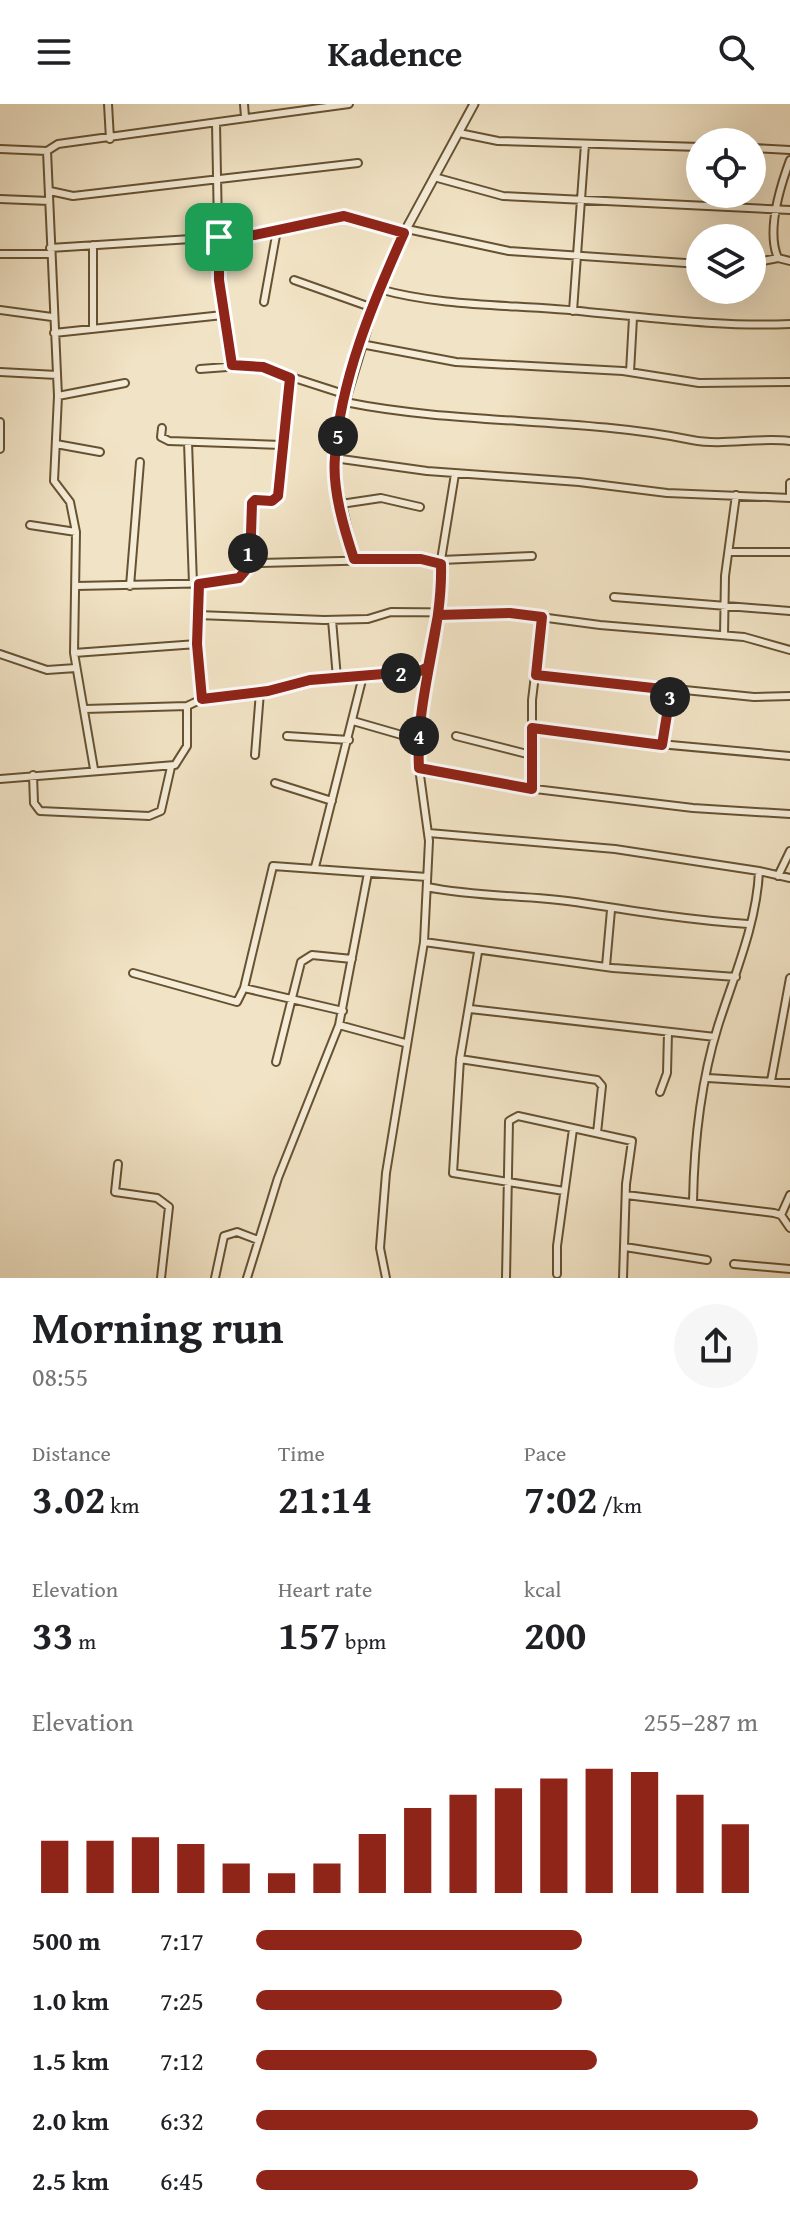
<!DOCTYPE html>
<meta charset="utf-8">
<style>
:root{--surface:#fff;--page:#f6f6f6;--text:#202124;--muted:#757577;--accent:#8f2418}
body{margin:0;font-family:"Gentium Book Plus",serif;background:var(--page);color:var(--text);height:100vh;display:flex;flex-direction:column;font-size:30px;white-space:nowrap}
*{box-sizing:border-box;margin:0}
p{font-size:26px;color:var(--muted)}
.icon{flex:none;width:44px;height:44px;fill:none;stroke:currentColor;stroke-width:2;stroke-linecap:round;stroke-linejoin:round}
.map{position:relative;height:1174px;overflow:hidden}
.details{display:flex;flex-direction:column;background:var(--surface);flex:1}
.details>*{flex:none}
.fabs{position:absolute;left:686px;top:24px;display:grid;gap:16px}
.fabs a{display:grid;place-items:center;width:80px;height:80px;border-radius:50%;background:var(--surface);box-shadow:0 8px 32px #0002;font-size:40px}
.pin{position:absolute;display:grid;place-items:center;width:68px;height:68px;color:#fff;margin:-34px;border-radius:16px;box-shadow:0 4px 12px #0006}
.km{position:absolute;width:40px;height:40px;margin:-20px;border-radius:50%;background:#222;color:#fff;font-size:22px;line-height:40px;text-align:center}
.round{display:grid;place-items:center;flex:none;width:84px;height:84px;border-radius:42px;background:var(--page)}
.headline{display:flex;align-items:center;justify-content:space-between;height:136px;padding:0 32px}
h1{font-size:44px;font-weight:700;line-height:60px}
.figures{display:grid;grid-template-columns:repeat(3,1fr);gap:12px;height:136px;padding:8px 32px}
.figures div{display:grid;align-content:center}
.figures b{font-size:40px;font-weight:700}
.figures small{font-size:22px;font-weight:400}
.figures p{font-size:22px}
.chart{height:224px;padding:16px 32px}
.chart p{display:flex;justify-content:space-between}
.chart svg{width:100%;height:144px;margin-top:8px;stroke:var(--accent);stroke-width:6}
ul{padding:0 32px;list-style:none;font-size:26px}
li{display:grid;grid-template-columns:128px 96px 1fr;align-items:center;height:60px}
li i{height:20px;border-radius:10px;background:var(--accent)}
header{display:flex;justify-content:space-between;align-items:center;height:104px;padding:0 32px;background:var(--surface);font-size:36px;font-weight:700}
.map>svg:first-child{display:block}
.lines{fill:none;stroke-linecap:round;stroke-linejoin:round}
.minor-casing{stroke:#665231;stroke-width:10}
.tertiary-casing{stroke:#665231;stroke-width:11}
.minor{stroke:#f6edd9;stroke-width:6}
.tertiary{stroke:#f6edd9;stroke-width:7}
.route-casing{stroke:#fff;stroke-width:16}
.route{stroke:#8f2418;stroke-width:10}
</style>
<header><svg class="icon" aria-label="menu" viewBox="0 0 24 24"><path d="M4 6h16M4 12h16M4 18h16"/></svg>Kadence<svg class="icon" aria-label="search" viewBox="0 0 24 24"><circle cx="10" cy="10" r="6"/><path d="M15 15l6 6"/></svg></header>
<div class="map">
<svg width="790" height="1174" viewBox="0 0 790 1174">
<rect width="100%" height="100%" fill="#f1e3c5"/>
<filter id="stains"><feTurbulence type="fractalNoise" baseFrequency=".0025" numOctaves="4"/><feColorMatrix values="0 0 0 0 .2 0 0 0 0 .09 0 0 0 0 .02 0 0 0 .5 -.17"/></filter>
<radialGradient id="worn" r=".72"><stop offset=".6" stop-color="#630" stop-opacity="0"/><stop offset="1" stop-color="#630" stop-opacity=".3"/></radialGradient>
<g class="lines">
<defs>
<path id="minor" d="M 108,0 L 110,35
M 244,0 L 245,13
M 216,19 L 219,176 L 232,261
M 459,29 L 498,37 L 700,43
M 752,44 L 790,46
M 0,45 L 47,47 L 58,40 L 349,0
M 47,47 L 58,292 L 54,377 L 70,398 L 76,428 L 74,549 L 94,665
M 434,73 L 503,92 L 790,106
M 50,87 L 73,92 L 358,59
M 0,95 L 49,97
M 407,125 L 509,147 L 700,160
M 93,141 L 93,225
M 50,144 L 254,131 L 344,112 L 404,129
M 0,150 L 51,150
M 778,154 C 766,127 780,83 790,56
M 752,159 L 778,154 L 790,157
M 294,176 L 373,204
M 379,185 C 446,204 519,200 588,208 C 654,214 722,223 790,220
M 264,198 L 277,126
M 0,206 L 52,213
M 573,207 L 585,40
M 54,229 L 223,211
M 361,240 L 456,258 L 623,267 L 699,279 L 790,278
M 200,265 L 254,261 L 347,291
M 0,268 L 57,271
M 630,268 L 633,214
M 58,292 L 125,279
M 345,298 C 459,321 578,313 692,336 C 723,342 758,333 790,337
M 0,318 L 0,345
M 162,324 L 161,333 L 169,337 L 281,341
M 188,338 L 193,480
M 56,340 L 100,348
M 334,354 L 427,367 L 579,378 L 667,389 L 790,394
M 790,394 L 790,379
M 341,400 L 381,394 L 420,403
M 30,421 L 76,428
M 729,448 L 790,448
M 441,456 L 532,452
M 441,456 L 455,370
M 250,461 L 252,399 L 255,396 L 276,396 L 278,392 L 290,274
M 199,480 L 197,540 L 202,595
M 76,482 L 218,479 L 239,474 L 250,461 L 260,459 L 421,455 L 441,460 L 438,511 L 419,627 L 419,664 L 429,737 L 424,838 L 386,1069 L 380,1144 L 386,1174
M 130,482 L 140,358
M 614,493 L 790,507
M 198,511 L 324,516 L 368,515 L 391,508 L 510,509 L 600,521 L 744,533 L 790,546
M 332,516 L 337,574
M 724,531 L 725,472 L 736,391
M 74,549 L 197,540
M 0,550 L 47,566 L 76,564
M 536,571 L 754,593 L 790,592
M 85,605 L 187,602 L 202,595 L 268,587 L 295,578 L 410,568 L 428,563
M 353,617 L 419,636
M 532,624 L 594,634 L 790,652
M 287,632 L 349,636
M 456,632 L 531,651
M 662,641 L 671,586
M 255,651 L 260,588
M 419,664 L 501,681 L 693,704 L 790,710
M 33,671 L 34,699 L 40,707 L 149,712 L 161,707 L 171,663
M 0,675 L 175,661 L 187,642 L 187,602
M 275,679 L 332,697
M 532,685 L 532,596 L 542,513
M 429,729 L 615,745 L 759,767
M 315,763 L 363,572
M 778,772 L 790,747
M 427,783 C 476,793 526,791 575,798 C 633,807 690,816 748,820
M 424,838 L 613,864 L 736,873
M 478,848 L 460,955 L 453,1069 L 564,1087
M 606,862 L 611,806
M 133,869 L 237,898 L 244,884 L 273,762 L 427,773
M 244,884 L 343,907
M 470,905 L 715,933
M 339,921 L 405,939
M 460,955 L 597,976 L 602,982 L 597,1029
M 276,958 L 301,858 L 312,851 L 352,855
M 708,974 L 790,979
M 771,977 L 790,874
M 660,988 L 667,969 L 668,928
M 118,1060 L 115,1088 L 157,1094 L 169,1103 L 161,1174
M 626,1091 L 774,1109 L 781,1111 L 790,1124
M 693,1098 C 694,1040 701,977 718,922 C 734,872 757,819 759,767 L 790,774
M 781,1111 L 790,1091
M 625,1143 L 707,1156
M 734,1160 L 790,1165
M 557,1170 L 557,1142 L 573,1025
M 215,1174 L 224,1132 L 237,1128 L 258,1136
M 247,1174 L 278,1074 L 339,921 L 368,769
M 506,1174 L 509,1017 L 518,1012 L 632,1037 L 626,1080 L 623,1174"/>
<path id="tertiary" d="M 354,455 L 337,381 L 334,354 L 345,298 L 379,185 L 404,129 L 474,0"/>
</defs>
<use href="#minor" class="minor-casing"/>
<use href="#tertiary" class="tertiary-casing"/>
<use href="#minor" class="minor"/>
<use href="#tertiary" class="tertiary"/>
</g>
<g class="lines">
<defs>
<path id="route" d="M 219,133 L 219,176 L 232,261 L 263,263 L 290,274 L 278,392 L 272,397 L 255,396 L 252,399 L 250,461 L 239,474 L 199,480 L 197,540 L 202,595 L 268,587 L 310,576 L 420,567 L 428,563 L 438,511 L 510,509 L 542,513 L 536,571 L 671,586 L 662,641 L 532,624 L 532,685 L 419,664 C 415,594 443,529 441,460 L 421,455 L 354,455 C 344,425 332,385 335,353 C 340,276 373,198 404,129 L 344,112 L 254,131 L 219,133"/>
</defs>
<use href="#route" class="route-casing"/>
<use href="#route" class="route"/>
</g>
<rect width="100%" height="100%" filter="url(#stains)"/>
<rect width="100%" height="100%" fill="url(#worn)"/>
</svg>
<div class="fabs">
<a><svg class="icon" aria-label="locate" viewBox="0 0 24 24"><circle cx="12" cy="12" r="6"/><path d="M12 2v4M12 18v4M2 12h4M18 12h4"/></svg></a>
<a><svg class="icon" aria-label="layers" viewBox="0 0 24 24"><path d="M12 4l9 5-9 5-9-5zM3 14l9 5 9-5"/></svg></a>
</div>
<div class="pin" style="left:219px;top:133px;background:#1e9e55"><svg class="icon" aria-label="arrive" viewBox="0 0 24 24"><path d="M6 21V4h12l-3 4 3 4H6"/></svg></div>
<b class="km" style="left:248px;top:449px">1</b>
<b class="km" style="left:401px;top:569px">2</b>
<b class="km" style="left:670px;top:593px">3</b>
<b class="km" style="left:419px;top:632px">4</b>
<b class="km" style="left:338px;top:332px">5</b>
</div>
<section class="details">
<div class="headline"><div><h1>Morning run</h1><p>08:55</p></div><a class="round"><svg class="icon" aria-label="share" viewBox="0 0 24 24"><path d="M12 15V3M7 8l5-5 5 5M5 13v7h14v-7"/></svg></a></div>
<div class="figures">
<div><p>Distance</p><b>3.02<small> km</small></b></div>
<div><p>Time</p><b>21:14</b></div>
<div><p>Pace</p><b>7:02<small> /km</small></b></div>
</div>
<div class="figures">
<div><p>Elevation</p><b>33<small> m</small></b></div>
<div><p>Heart rate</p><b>157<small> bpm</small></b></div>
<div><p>kcal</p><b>200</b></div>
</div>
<div class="chart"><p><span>Elevation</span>255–287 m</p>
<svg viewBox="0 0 160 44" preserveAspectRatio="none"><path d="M5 44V28M15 44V28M25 44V27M35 44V29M45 44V35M55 44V38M65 44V35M75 44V26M85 44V18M95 44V14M105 44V12M115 44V9M125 44V6M135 44V7M145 44V14M155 44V23"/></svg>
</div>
<ul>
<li><b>500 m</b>7:17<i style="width:65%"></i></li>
<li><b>1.0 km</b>7:25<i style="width:61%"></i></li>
<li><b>1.5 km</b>7:12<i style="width:68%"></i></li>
<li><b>2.0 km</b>6:32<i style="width:100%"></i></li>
<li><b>2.5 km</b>6:45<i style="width:88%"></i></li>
</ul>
</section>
